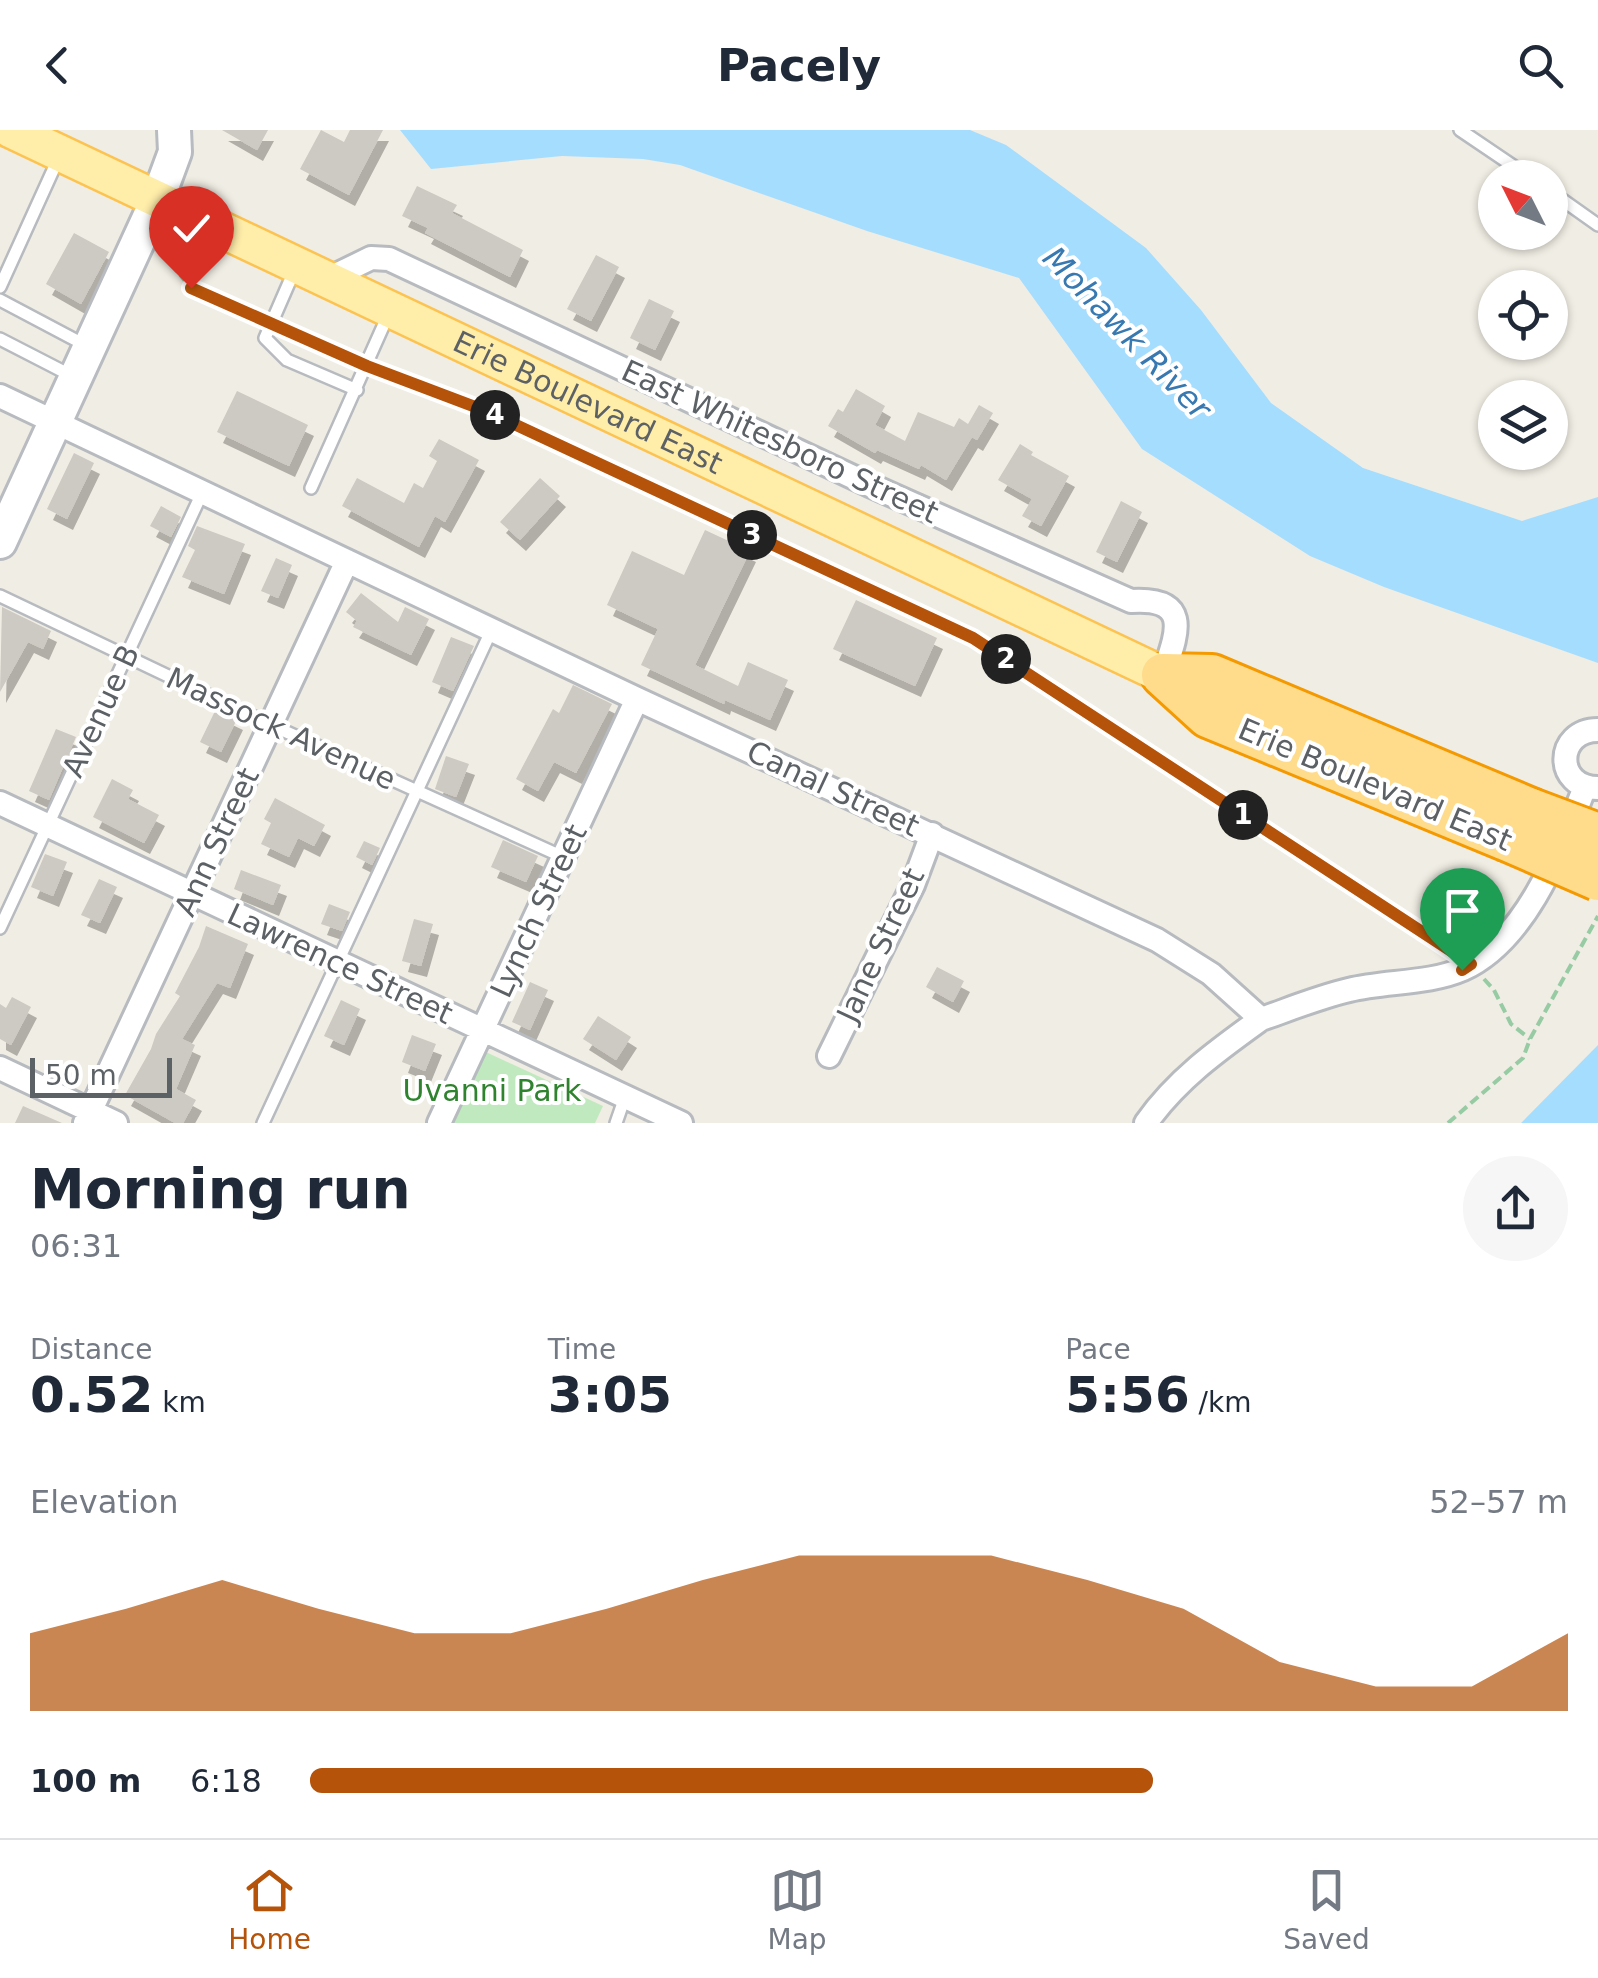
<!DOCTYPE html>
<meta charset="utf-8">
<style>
:root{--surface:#fff;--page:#f6f6f7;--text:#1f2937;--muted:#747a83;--line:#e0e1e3;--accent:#b45309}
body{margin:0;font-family:"DejaVu Sans",sans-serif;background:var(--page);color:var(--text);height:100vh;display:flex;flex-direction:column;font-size:38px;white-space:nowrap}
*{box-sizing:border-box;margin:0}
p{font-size:32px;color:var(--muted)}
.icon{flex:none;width:55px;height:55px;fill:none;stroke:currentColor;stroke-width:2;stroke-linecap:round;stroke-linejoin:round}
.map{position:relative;height:993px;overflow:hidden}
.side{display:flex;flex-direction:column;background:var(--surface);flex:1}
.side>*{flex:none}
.needle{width:65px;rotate:312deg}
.fabs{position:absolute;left:1478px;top:30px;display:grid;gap:20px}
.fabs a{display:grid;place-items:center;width:90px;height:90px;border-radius:50%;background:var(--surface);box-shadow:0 2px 8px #0004;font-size:50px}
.scale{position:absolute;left:30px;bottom:25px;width:142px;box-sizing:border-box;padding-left:10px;border:5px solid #5c6166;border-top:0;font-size:28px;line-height:35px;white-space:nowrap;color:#5c6166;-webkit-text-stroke:8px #fff;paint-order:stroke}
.pin{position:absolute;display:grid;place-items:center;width:85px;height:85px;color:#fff;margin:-102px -42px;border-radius:50% 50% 50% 0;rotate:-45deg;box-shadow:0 0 10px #0007}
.pin .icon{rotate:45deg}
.km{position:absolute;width:50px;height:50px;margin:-25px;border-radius:50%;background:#222;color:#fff;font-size:28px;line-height:50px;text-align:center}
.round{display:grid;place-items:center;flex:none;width:105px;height:105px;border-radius:52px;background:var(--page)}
.overview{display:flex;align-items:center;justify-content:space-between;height:170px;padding:0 30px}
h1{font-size:55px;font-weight:700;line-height:75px}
.stats{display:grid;grid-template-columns:repeat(3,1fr);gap:15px;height:170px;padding:10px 30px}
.stats div{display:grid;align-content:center}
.stats b{font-size:50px;font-weight:700}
.stats small{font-size:28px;font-weight:400}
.stats p{font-size:28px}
.chart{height:280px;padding:20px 30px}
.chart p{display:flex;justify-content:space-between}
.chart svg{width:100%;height:180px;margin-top:10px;fill:var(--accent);opacity:.7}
ul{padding:0 30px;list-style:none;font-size:32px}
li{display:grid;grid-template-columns:160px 120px 1fr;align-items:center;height:75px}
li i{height:25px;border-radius:12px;background:var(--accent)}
header{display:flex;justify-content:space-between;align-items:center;height:130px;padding:0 30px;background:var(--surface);font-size:45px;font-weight:700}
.dock{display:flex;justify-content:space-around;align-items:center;height:140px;border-top:2px solid var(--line);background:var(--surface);font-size:28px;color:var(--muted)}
.dock a{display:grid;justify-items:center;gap:5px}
.dock .active{color:var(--accent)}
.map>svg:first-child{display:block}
.park{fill:#c1e9bf}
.water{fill:#a5ddff}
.building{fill:#cdc9c3;filter:url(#shadow)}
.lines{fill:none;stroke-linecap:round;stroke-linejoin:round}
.lane-casing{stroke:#b7bbbf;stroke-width:16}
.street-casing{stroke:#b7bbbf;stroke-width:28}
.secondary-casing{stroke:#b8bcc1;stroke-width:38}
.primary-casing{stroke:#fcc351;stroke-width:40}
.highway-casing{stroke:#f49a00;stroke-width:48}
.path{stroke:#97cba3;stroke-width:4;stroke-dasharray:10 5;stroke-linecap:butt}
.lane{stroke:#fff;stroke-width:11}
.street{stroke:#fff;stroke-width:22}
.secondary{stroke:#fff;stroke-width:32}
.primary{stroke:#ffedaa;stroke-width:35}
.highway{stroke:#ffdb8c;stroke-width:42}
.highway-bridge-casing{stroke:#f49a00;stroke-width:48;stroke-linecap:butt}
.highway-bridge{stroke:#ffdb8c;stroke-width:42}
.route-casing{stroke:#fff;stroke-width:20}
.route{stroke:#b45309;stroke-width:12}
.labels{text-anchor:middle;stroke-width:8;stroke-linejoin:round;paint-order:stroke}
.street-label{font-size:30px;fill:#5c6166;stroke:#fff}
.park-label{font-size:30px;fill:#2f832e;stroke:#fff}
.water-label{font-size:32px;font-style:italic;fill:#3779b0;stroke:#fff}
</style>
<header><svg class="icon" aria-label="back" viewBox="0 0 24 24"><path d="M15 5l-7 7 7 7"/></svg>Pacely<svg class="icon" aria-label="search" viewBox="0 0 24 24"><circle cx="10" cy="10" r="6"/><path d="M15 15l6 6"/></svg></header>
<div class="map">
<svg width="1598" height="993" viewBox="0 0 1598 993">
<defs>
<filter id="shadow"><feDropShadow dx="6" dy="11" stdDeviation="0" flood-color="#0004"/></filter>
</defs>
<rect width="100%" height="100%" fill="#f0ede4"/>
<path class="park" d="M 475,917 L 603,976 L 595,993 L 439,993 Z"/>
<path class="water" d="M 400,0 L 970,0 L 1006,15 L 1146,118 L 1201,180 L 1271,273 L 1363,338 L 1522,391 L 1598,367 L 1598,533 L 1384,457 L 1310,426 L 1142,319 L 1019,148 L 867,101 L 680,35 L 643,29 L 562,26 L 431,39 Z
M 1598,915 L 1598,993 L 1521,993 Z"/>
<path class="building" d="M 222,0 L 268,0 L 257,20 Z
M 321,0 L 344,12 L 350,0 L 383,0 L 349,65 L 300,39 Z
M 417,56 L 457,75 L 452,83 L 523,120 L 510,147 L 425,103 L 428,98 L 402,86 Z
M 74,103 L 109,122 L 81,174 L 46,154 Z
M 596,125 L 619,137 L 591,191 L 567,179 Z
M 649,169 L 674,181 L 655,220 L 630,208 Z
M 856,259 L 885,276 L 875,295 L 905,311 L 918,282 L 954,297 L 959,288 L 968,294 L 979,275 L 993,283 L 977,310 L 972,307 L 946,350 L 921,335 L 919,339 L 877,320 L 875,323 L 828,296 L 838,279 L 843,282 Z
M 237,261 L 308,295 L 289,336 L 217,302 Z
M 439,309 L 479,330 L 445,392 L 435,386 L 419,417 L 342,376 L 357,348 L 404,373 L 414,353 L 423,358 L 437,331 L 429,326 Z
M 1020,314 L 1033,322 L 1031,325 L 1069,346 L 1041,396 L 1022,386 L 1032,369 L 998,350 Z
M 74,323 L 94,333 L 67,389 L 47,379 Z
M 540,348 L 560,366 L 520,410 L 500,392 Z
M 1121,371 L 1142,382 L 1117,432 L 1096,422 Z
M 161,376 L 181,387 L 171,407 L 150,396 Z
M 197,396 L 245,414 L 224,464 L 182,447 L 195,420 L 188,416 Z
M 705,400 L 750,421 L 695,535 L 738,556 L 748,532 L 788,550 L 770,590 L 725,570 L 724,574 L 641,535 L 658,499 L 607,475 L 632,421 L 684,445 Z
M 276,428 L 292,435 L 278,468 L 261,461 Z
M 361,463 L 398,492 L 405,477 L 429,489 L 411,525 L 353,497 L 357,491 L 346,482 Z
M 856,470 L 937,508 L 915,556 L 833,519 Z
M 2,477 L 51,501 L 43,519 L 28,512 L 0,562 Z
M 451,507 L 474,516 L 453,561 L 432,552 Z
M 573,555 L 612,574 L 576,643 L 554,632 L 538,661 L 516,649 L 553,579 L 559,583 Z
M 216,579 L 237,589 L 221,622 L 200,612 Z
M 56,599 L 76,607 L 49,670 L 29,661 Z
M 446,626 L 469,634 L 456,667 L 435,659 Z
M 112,649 L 133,660 L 128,669 L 159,685 L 144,713 L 93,687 Z
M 275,668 L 325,695 L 314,716 L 298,708 L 289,727 L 261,714 L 271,693 L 264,689 Z
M 503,710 L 538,726 L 526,752 L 491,737 Z
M 364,711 L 380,718 L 372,735 L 356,727 Z
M 45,724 L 67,732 L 53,766 L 31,757 Z
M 241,740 L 281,755 L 273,775 L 234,759 Z
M 99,749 L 117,757 L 100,793 L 81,785 Z
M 329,774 L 350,782 L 342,801 L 321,794 Z
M 414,789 L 433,794 L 421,836 L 402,831 Z
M 206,796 L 248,814 L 230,858 L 217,853 L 182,909 L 195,915 L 176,959 L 196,970 L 183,993 L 175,993 L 125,965 L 151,919 L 156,904 L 180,866 L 175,863 L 199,817 Z
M 937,837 L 964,851 L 953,872 L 926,857 Z
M 530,852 L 548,860 L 530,900 L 512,892 Z
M 12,867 L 31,877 L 11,915 L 0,909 L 0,874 L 6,878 Z
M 341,870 L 360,879 L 344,915 L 324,906 Z
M 598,886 L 631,907 L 616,930 L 583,909 Z
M 412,905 L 436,914 L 425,941 L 402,932 Z
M 23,976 L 62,993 L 15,993 Z"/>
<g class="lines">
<defs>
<path id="lane" d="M 1460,0 L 1531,48
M 1550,61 L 1598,95
M 295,139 L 265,208 L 287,230 L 357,260
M 0,157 L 59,27
M 0,170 L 85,215
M 0,209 L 72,246
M 311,358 L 389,183
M 0,466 L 271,595 L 563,727
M 0,798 L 202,363
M 263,993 L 492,499
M 616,993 L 625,967"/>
<path id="street" d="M 328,149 L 371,128 L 389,129 L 872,356 L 1131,471 C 1194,467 1176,506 1163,545
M 0,266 L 637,569 L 1157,810 L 1211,844 L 1261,889 C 1290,879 1319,867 1349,860 C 1385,851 1429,854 1463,839 C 1527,810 1560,719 1585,657
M 1598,600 C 1555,600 1554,658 1598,658
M 0,673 L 681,993
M 829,926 L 913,755 L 932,704
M 0,938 L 116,993
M 85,993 L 347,431
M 439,993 L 637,569
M 1146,993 C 1177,949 1218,920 1261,889"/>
<path id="secondary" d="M 0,412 L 158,68 L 175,22 L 174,0"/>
<g id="primary">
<path id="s1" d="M 11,0 L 1163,545"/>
</g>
<path id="highway" d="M 1163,545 L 1212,546 L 1531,680
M 1163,545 L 1208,586 L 1506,709"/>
</defs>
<use href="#lane" class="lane-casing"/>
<use href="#street" class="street-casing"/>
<use href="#secondary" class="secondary-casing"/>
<use href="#primary" class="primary-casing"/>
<use href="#highway" class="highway-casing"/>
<path class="path" d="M 161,122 L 191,158 L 258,187
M 285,199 L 354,230
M 381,241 L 485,281 L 973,508 L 1451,821
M 1484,849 L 1494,860 L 1511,894 L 1530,909
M 1448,993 L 1523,928 L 1530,909 L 1598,786"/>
<use href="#lane" class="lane"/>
<use href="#street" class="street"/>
<use href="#secondary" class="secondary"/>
<use href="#primary" class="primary"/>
<use href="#highway" class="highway"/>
<defs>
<path id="highway-bridge" d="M 1531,680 L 1598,705
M 1506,709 L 1598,749"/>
</defs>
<use href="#highway-bridge" class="highway-bridge-casing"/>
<use href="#highway-bridge" class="highway-bridge"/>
</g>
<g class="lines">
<defs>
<path id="route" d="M 191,158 L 367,236 L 486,281 L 973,508 L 1471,834 L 1462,840"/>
</defs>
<use href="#route" class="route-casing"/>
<use href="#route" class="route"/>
</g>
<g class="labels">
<g class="street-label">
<text dy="10" stroke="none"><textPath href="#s1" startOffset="638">Erie Boulevard East</textPath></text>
<text transform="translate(780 312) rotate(25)" y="10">East Whitesboro Street</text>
<text transform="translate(101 581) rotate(-65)" y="10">Avenue B</text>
<text transform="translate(281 599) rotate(25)" y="10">Massock Avenue</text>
<text transform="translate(1375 655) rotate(23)" y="10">Erie Boulevard East</text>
<text transform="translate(833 659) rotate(25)" y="10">Canal Street</text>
<text transform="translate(217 712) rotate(-65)" y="10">Ann Street</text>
<text transform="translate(539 781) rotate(-65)" y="10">Lynch Street</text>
<text transform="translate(881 815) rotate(-65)" y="10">Jane Street</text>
<text transform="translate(340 834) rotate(25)" y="10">Lawrence Street</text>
</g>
<g class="park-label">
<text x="492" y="971">Uvanni Park</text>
</g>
<g class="water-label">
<text transform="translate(1127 203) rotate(46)" y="11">Mohawk River</text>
</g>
</g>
</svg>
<div class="fabs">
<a><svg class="needle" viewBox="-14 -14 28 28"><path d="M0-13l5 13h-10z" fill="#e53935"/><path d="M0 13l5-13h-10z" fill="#747a83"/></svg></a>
<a><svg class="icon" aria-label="locate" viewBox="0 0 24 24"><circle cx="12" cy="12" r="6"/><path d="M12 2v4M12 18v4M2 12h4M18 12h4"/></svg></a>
<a><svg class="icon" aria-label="layers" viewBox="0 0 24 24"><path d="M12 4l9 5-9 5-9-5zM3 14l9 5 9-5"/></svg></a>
</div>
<div class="scale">50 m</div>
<div class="pin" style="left:1462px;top:840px;background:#1e9e55"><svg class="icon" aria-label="arrive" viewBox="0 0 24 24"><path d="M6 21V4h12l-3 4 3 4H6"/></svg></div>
<div class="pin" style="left:191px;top:158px;background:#d93025"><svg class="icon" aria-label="check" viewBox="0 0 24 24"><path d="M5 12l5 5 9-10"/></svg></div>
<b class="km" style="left:1243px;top:685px">1</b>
<b class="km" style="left:1006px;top:529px">2</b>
<b class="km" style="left:752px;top:405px">3</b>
<b class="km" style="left:495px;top:285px">4</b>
</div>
<section class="side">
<div class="overview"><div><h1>Morning run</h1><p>06:31</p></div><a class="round"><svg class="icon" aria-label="share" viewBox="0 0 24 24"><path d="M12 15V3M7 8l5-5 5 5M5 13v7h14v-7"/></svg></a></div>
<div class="stats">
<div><p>Distance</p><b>0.52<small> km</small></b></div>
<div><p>Time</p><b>3:05</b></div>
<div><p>Pace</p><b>5:56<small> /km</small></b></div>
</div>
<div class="chart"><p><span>Elevation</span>52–57 m</p>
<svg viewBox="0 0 160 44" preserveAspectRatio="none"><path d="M0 44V25L10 19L20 12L30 19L40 25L50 25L60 19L70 12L80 6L90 6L100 6L110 12L120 19L130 32L140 38L150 38L160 25V44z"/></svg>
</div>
<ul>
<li><b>100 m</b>6:18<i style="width:67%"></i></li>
</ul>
</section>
<nav class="dock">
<a class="active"><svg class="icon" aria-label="home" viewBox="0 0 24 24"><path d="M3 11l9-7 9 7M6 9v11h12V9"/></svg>Home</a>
<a><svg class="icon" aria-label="map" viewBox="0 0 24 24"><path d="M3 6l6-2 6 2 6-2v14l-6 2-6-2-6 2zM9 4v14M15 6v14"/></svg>Map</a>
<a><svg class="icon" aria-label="saved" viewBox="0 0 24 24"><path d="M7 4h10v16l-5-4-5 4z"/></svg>Saved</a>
</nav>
